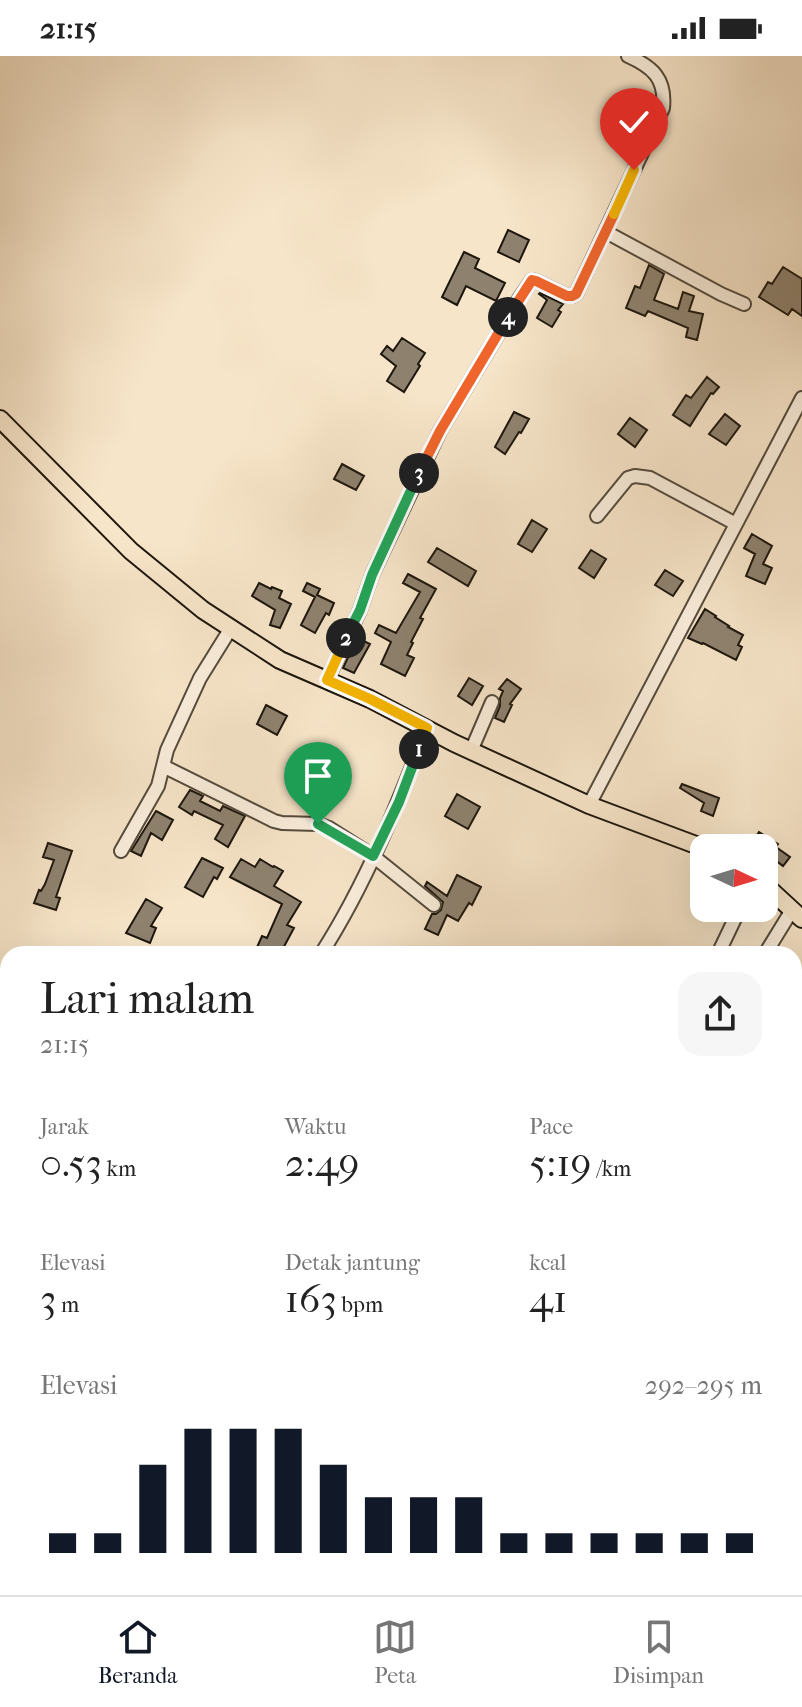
<!DOCTYPE html>
<html lang="id">
<meta charset="utf-8">
<style>
:root{--surface:#fff;--page:#f6f6f6;--text:#222;--muted:#767676;--line:#e0e0e0;--accent:#111827}
body{margin:0;font-family:"IM FELL French Canon",serif;background:var(--page);color:var(--text);height:100vh;display:flex;flex-direction:column;font-size:30px;white-space:nowrap}
*{box-sizing:border-box;margin:0}
p{font-size:26px;color:var(--muted)}
.icon{flex:none;width:44px;height:44px;fill:none;stroke:currentColor;stroke-width:2;stroke-linecap:round;stroke-linejoin:round}
.map{position:relative;flex:1;overflow:hidden}
.sheet{position:absolute;left:0px;top:890px;width:802px;height:650px;display:flex;flex-direction:column;background:var(--surface);border-radius:24px 24px 0 0;box-shadow:0 8px 32px #0002}
.sheet>*{flex:none}
.needle{width:52px;rotate:94deg}
.fabs{position:absolute;left:690px;top:778px;display:grid;gap:16px}
.fabs a{display:grid;place-items:center;width:88px;height:88px;border-radius:16px;background:var(--surface);box-shadow:0 8px 32px #0002;font-size:40px}
.pin{position:absolute;display:grid;place-items:center;width:68px;height:68px;color:#fff;margin:-82px -34px;border-radius:50% 50% 50% 0;rotate:-45deg;box-shadow:0 0 8px #0007}
.pin .icon{rotate:45deg}
.km{position:absolute;width:40px;height:40px;margin:-20px;border-radius:50%;background:#222;color:#fff;font-size:22px;line-height:40px;text-align:center}
.round{display:grid;place-items:center;flex:none;width:84px;height:84px;border-radius:24px;background:var(--page)}
.headline{display:flex;align-items:center;justify-content:space-between;height:136px;padding:0 40px}
h1{font-size:44px;font-weight:600;line-height:60px}
.stats{display:grid;grid-template-columns:repeat(3,1fr);gap:12px;height:136px;padding:8px 40px}
.stats div{display:grid;align-content:center}
.stats b{font-size:40px;font-weight:600}
.stats small{font-size:22px;font-weight:400}
.stats p{font-size:22px}
.chart{height:224px;padding:16px 40px}
.chart p{display:flex;justify-content:space-between}
.chart svg{width:100%;height:144px;margin-top:8px;stroke:var(--accent);stroke-width:6}
.status{display:flex;justify-content:space-between;align-items:center;height:56px;padding:0 40px;background:var(--surface);direction:ltr}
.status svg{height:22px;fill:currentColor}
.dock{display:flex;justify-content:space-around;align-items:center;height:112px;border-top:2px solid var(--line);background:var(--surface);font-size:22px;color:var(--muted)}
.dock a{display:grid;justify-items:center;gap:4px}
.dock .active{color:var(--accent)}
.map>svg:first-child{display:block}
.building{fill:#8e826f;stroke:#1d160d;stroke-width:2}
.lines{fill:none;stroke-linecap:round;stroke-linejoin:round}
.minor-casing{stroke:#544a3c;stroke-width:16}
.major-casing{stroke:#1d160d;stroke-width:20}
.minor{stroke:#faeedc;stroke-width:12}
.major{stroke:#f7e5c9;stroke-width:16}
.split-1-casing{stroke:#fff;stroke-width:16}
.split-2-casing{stroke:#fff;stroke-width:16}
.split-3-casing{stroke:#fff;stroke-width:16}
.split-4-casing{stroke:#fff;stroke-width:16}
.split-5-casing{stroke:#fff;stroke-width:16}
.split-6-casing{stroke:#fff;stroke-width:16}
.split-1{stroke:#22a559;stroke-width:10}
.split-2{stroke:#f5b400;stroke-width:10}
.split-3{stroke:#22a559;stroke-width:10}
.split-4{stroke:#f0652b;stroke-width:10}
.split-5{stroke:#f0652b;stroke-width:10}
.split-6{stroke:#f5b400;stroke-width:10}
</style>
<div class="status"><b>21:15</b><svg viewBox="0 0 49 12"><path d="M0 12V9h3v3zM5 12V6h3v6zM10 12V3h3v9zM15 12V0h3v12zM26 1h20v11H26zM47 4h2v5h-2z"/></svg></div>
<div class="map">
<svg width="802" height="1539" viewBox="0 0 802 1539">
<rect width="100%" height="100%" fill="#f7e5c9"/>
<filter id="stains"><feTurbulence type="fractalNoise" baseFrequency=".0025" numOctaves="4"/><feColorMatrix values="0 0 0 0 .2 0 0 0 0 .09 0 0 0 0 .02 0 0 0 .5 -.17"/></filter>
<radialGradient id="worn" r=".72"><stop offset=".6" stop-color="#630" stop-opacity="0"/><stop offset="1" stop-color="#630" stop-opacity=".3"/></radialGradient>
<path class="building" d="M 508,174 L 529,184 L 519,206 L 498,196 Z
M 464,196 L 479,203 L 475,212 L 505,227 L 496,245 L 466,230 L 457,249 L 442,241 Z
M 649,209 L 664,218 L 654,244 L 678,253 L 683,236 L 694,240 L 689,255 L 703,258 L 697,284 L 686,281 L 688,272 L 648,255 L 645,260 L 626,252 L 635,230 L 640,232 Z
M 783,211 L 802,223 L 802,260 L 792,253 L 788,259 L 759,241 L 768,226 L 772,228 Z
M 540,237 L 563,248 L 558,254 L 561,256 L 552,271 L 537,262 L 547,244 L 539,238 Z
M 402,282 L 425,297 L 418,308 L 420,310 L 404,336 L 387,325 L 396,310 L 381,298 L 387,290 L 393,295 Z
M 707,321 L 719,331 L 713,338 L 711,337 L 690,370 L 673,359 L 686,339 L 691,342 Z
M 514,356 L 529,363 L 521,377 L 519,376 L 505,398 L 495,391 Z
M 725,358 L 740,370 L 726,389 L 709,378 Z
M 630,362 L 647,374 L 635,391 L 618,378 Z
M 342,408 L 364,420 L 356,434 L 334,423 Z
M 532,464 L 547,473 L 532,496 L 518,488 Z
M 752,478 L 772,490 L 763,508 L 772,512 L 765,528 L 746,520 L 755,498 L 744,492 Z
M 437,492 L 476,515 L 468,530 L 428,506 Z
M 591,494 L 606,503 L 594,522 L 579,512 Z
M 665,514 L 683,525 L 673,540 L 655,529 Z
M 408,518 L 436,533 L 420,562 L 423,563 L 411,586 L 413,587 L 407,599 L 414,602 L 405,620 L 381,608 L 391,586 L 375,577 L 379,569 L 396,577 L 420,536 L 403,527 Z
M 259,527 L 271,533 L 272,531 L 282,535 L 279,542 L 291,548 L 280,572 L 270,569 L 275,554 L 252,540 Z
M 307,527 L 320,533 L 317,539 L 334,547 L 329,559 L 326,557 L 315,577 L 301,569 L 315,541 L 303,535 Z
M 705,553 L 716,560 L 715,561 L 729,570 L 728,571 L 743,579 L 738,589 L 742,591 L 736,604 L 703,587 L 702,588 L 688,582 Z
M 357,582 L 370,588 L 354,617 L 343,612 Z
M 469,622 L 483,630 L 472,649 L 458,640 Z
M 507,623 L 521,633 L 510,648 L 512,649 L 504,666 L 495,662 L 500,650 L 500,642 L 503,635 L 499,633 Z
M 266,649 L 287,660 L 277,679 L 257,668 Z
M 682,728 L 719,742 L 713,760 L 701,755 L 704,747 L 680,732 Z
M 190,734 L 203,740 L 200,745 L 220,755 L 223,750 L 245,760 L 228,791 L 215,783 L 223,769 L 194,755 L 192,759 L 179,751 Z
M 457,738 L 480,751 L 468,773 L 445,760 Z
M 156,755 L 173,764 L 162,784 L 151,777 L 141,800 L 131,795 Z
M 759,776 L 778,788 L 776,791 L 790,801 L 783,810 L 770,800 L 764,810 L 764,792 L 749,792 Z
M 48,787 L 72,795 L 56,841 L 60,842 L 56,854 L 34,847 L 39,834 L 41,835 L 45,828 L 54,804 L 43,801 Z
M 202,802 L 223,812 L 217,823 L 214,821 L 203,841 L 185,831 Z
M 241,803 L 255,811 L 260,803 L 273,811 L 274,810 L 283,815 L 274,830 L 301,846 L 287,869 L 294,872 L 280,898 L 254,898 L 262,880 L 267,882 L 282,848 L 230,821 Z
M 457,819 L 481,831 L 472,849 L 469,847 L 458,865 L 447,859 L 438,879 L 425,873 L 432,858 L 436,858 L 441,854 L 443,846 L 425,830 L 427,826 L 447,840 Z
M 146,843 L 162,852 L 151,870 L 156,872 L 150,887 L 126,877 Z"/>
<g class="lines">
<defs>
<path id="minor" d="M 606,176 L 721,238 L 744,248
M 597,460 L 628,422 L 635,420 L 650,422 L 736,468
M 327,624 L 360,554 L 372,519 L 440,375 L 519,243 L 532,224 L 536,225 L 567,240 L 572,240 L 576,238 L 663,52 C 666,23 653,11 628,0
M 471,695 L 492,646
M 163,710 L 274,765 L 282,767 L 318,768 L 329,772 L 373,800 L 434,849
M 589,749 L 802,342
M 121,795 L 158,730 L 167,694 L 200,622 L 231,572
M 321,898 C 366,828 397,750 427,672
M 718,898 L 740,852
M 765,898 L 792,854
M 794,1094 L 802,1086
M 0,1188 L 8,1195
M 0,1331 L 8,1336
M 0,1491 L 8,1467
M 543,1532 L 553,1539"/>
<path id="major" d="M 0,363 L 131,495 L 203,554 L 280,604 L 370,643 L 454,687 L 589,749 L 704,792
M 764,828 L 802,863"/>
</defs>
<use href="#minor" class="minor-casing"/>
<use href="#major" class="major-casing"/>
<use href="#minor" class="minor"/>
<use href="#major" class="major"/>
</g>
<g class="lines">
<defs>
<path id="split-1" d="M 318,768 L 373,800 L 399,746 L 419,693"/>
<path id="split-2" d="M 346,582 L 327,624 L 370,643 L 427,672 L 419,693"/>
<path id="split-3" d="M 346,582 L 360,554 L 372,519 L 419,417"/>
<path id="split-4" d="M 419,417 L 440,375 L 508,261"/>
<path id="split-5" d="M 508,261 L 532,224 L 536,225 L 567,240 L 572,240 L 576,238 L 614,158"/>
<path id="split-6" d="M 614,158 L 634,114"/>
</defs>
<use href="#split-1" class="split-1-casing"/>
<use href="#split-2" class="split-2-casing"/>
<use href="#split-3" class="split-3-casing"/>
<use href="#split-4" class="split-4-casing"/>
<use href="#split-5" class="split-5-casing"/>
<use href="#split-6" class="split-6-casing"/>
<use href="#split-1" class="split-1"/>
<use href="#split-2" class="split-2"/>
<use href="#split-3" class="split-3"/>
<use href="#split-4" class="split-4"/>
<use href="#split-5" class="split-5"/>
<use href="#split-6" class="split-6"/>
</g>
<rect width="100%" height="100%" filter="url(#stains)"/>
<rect width="100%" height="100%" fill="url(#worn)"/>
</svg>
<div class="fabs">
<a><svg class="needle" viewBox="-14 -14 28 28"><path d="M0-13l5 13h-10z" fill="#e53935"/><path d="M0 13l5-13h-10z" fill="#767676"/></svg></a>
</div>
<div class="pin" style="left:318px;top:768px;background:#1e9e55"><svg class="icon" aria-label="arrive" viewBox="0 0 24 24"><path d="M6 21V4h12l-3 4 3 4H6"/></svg></div>
<div class="pin" style="left:634px;top:114px;background:#d93025"><svg class="icon" aria-label="check" viewBox="0 0 24 24"><path d="M5 12l5 5 9-10"/></svg></div>
<b class="km" style="left:419px;top:693px">1</b>
<b class="km" style="left:346px;top:582px">2</b>
<b class="km" style="left:419px;top:417px">3</b>
<b class="km" style="left:508px;top:261px">4</b>
<section class="sheet">
<div class="headline"><div><h1>Lari malam</h1><p>21:15</p></div><a class="round"><svg class="icon" aria-label="share" viewBox="0 0 24 24"><path d="M12 15V3M7 8l5-5 5 5M5 13v7h14v-7"/></svg></a></div>
<div class="stats">
<div><p>Jarak</p><b>0.53<small> km</small></b></div>
<div><p>Waktu</p><b>2:49</b></div>
<div><p>Pace</p><b>5:19<small> /km</small></b></div>
</div>
<div class="stats">
<div><p>Elevasi</p><b>3<small> m</small></b></div>
<div><p>Detak jantung</p><b>163<small> bpm</small></b></div>
<div><p>kcal</p><b>41</b></div>
</div>
<div class="chart"><p><span>Elevasi</span>292–295 m</p>
<svg viewBox="0 0 160 44" preserveAspectRatio="none"><path d="M5 44V38M15 44V38M25 44V17M35 44V6M45 44V6M55 44V6M65 44V17M75 44V27M85 44V27M95 44V27M105 44V38M115 44V38M125 44V38M135 44V38M145 44V38M155 44V38"/></svg>
</div>
</section>
</div>
<nav class="dock">
<a class="active"><svg class="icon" aria-label="home" viewBox="0 0 24 24"><path d="M3 11l9-7 9 7M6 9v11h12V9"/></svg>Beranda</a>
<a><svg class="icon" aria-label="map" viewBox="0 0 24 24"><path d="M3 6l6-2 6 2 6-2v14l-6 2-6-2-6 2zM9 4v14M15 6v14"/></svg>Peta</a>
<a><svg class="icon" aria-label="saved" viewBox="0 0 24 24"><path d="M7 4h10v16l-5-4-5 4z"/></svg>Disimpan</a>
</nav>
